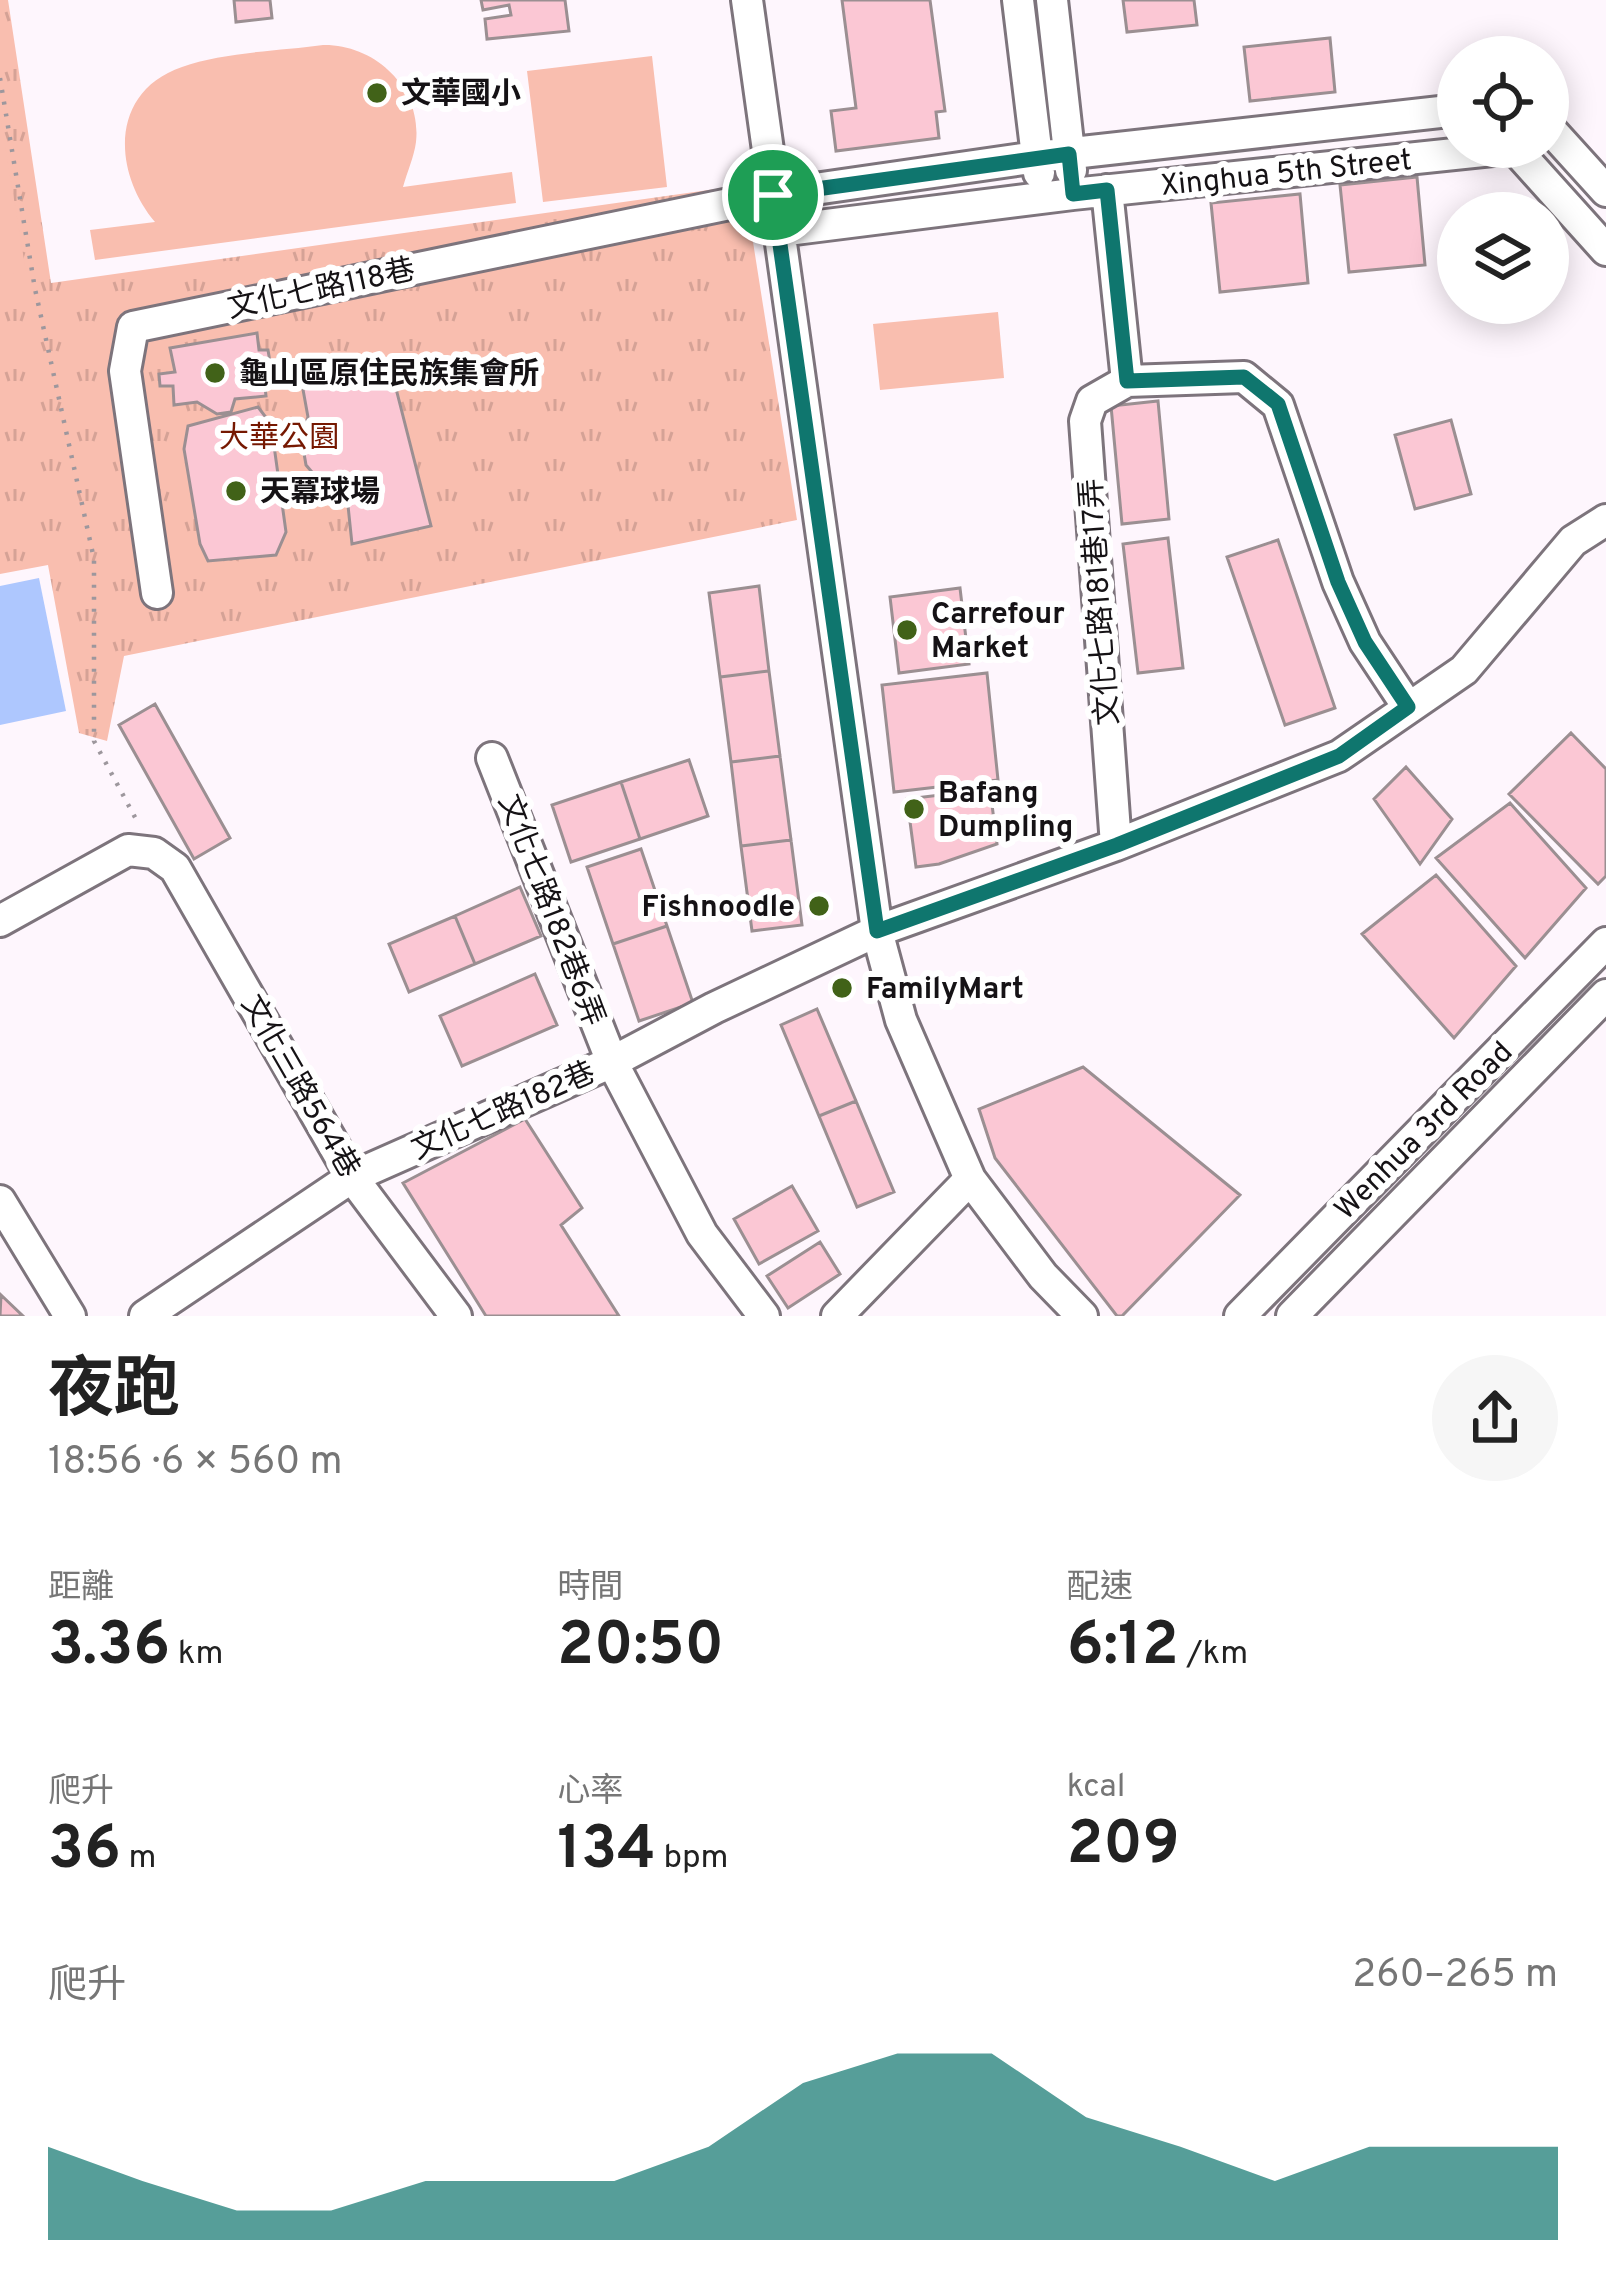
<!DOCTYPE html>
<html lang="zh-TW">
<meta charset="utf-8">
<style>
:root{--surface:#fff;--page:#f6f6f6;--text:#222;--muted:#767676;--accent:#0f766e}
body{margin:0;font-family:Overpass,"Noto Sans TC",sans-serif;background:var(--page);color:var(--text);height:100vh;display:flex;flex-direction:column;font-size:45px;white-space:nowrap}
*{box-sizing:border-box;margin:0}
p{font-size:39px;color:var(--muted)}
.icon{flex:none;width:66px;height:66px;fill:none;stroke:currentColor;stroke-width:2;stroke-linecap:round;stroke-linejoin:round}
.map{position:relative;height:1316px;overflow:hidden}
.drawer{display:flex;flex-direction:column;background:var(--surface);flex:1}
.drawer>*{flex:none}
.controls{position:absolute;left:1437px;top:36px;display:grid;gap:24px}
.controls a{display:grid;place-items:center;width:132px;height:132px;border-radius:50%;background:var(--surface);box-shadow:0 6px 30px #0003;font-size:60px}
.pin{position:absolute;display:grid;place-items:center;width:102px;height:102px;color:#fff;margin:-51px;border:6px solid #fff;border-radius:50%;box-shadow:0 3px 12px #0007}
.round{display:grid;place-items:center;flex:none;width:126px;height:126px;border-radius:63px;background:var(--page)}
.summary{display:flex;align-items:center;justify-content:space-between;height:204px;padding:0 48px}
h1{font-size:66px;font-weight:700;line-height:90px}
.figures{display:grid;grid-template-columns:repeat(3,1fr);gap:18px;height:204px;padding:12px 48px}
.figures div{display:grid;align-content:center}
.figures b{font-size:60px;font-weight:700}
.figures small{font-size:33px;font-weight:400}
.figures p{font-size:33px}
.chart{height:336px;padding:24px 48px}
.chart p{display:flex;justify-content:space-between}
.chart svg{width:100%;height:216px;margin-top:12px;fill:var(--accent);opacity:.7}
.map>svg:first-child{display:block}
.park{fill:url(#park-tufts)}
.pitch{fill:#f9beaf}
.water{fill:#aec7fe}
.building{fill:#fbc7d4;stroke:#9b8f92;stroke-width:3}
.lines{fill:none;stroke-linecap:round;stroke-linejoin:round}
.minor-casing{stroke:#7d747c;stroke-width:36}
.path{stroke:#9d979d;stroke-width:4.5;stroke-dasharray:3 9;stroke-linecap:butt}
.minor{stroke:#fff;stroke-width:30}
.route-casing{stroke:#fff;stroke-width:24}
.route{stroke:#0f766e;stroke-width:15}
.poi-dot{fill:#416218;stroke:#fff;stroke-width:4.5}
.labels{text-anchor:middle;stroke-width:12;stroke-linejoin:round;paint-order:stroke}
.poi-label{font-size:30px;font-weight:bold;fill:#151215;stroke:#fff;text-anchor:start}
.street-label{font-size:30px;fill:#151215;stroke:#fff}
.park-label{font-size:30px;fill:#761801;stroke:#fff}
</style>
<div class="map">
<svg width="1606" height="1316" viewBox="0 0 1606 1316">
<defs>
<pattern id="park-tufts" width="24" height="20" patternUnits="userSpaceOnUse" patternTransform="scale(3)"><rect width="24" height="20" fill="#f9beaf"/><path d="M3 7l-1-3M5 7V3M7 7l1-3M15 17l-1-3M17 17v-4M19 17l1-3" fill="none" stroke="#d5a296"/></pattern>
</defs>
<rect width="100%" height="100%" fill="#fef6fd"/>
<path class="park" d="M 0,0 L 8,0 L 51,283 L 744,185 L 797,520 L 124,656 L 107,741 L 79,733 L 48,565 L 0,574 Z"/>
<path class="pitch" d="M 323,45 C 374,44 422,87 416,142 C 414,157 407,172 403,187 L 512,172 L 516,203 L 95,260 L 90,230 L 155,222 C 113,172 109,92 182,67 C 223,52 280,51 323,45 Z
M 652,56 L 667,187 L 543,202 L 527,71 Z
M 0,115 L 26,272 L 0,276 Z
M 998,312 L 1004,378 L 880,390 L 873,324 Z"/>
<path class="water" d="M 39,578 L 66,711 L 0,725 L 0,586 Z"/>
<path class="building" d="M 234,0 L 270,0 L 272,18 L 236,22 Z
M 481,0 L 565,0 L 569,31 L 487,39 L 485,19 L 511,15 L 509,5 L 483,10 Z
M 842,0 L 930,0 L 945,111 L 936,112 L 939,138 L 836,151 L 831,111 L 856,108 Z
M 1123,0 L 1194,0 L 1197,25 L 1127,32 Z
M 1330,38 L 1335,92 L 1250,101 L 1244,47 Z
M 1417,177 L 1425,265 L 1349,272 L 1340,185 Z
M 1300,194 L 1308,283 L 1220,292 L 1211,203 Z
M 257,333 L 259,350 L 268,350 L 271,368 L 263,369 L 266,396 L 235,399 L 231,412 L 217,414 L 197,402 L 174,405 L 173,386 L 160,386 L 159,374 L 175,372 L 170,348 Z
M 390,365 L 431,526 L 352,544 L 347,496 L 336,498 L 334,479 L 322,484 L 306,465 L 301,436 L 308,417 L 302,384 Z
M 1158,401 L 1169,519 L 1122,524 L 1111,406 Z
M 258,407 L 271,424 L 286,532 L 276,555 L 208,561 L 200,544 L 184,449 L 188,426 Z
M 1451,420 L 1471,494 L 1415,509 L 1395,435 Z
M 1168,538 L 1183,668 L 1138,673 L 1123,544 Z
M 1278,540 L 1335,708 L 1285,725 L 1227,557 Z
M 759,586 L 769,671 L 720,677 L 709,593 Z
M 960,588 L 969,664 L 899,673 L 890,597 Z
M 769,671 L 780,756 L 731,762 L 720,677 Z
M 987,673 L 998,780 L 894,792 L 882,685 Z
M 155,704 L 230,838 L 194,859 L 119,725 Z
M 1571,733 L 1606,769 L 1606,876 L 1598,884 L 1509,794 Z
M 780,756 L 791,840 L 741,846 L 731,762 Z
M 689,760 L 708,816 L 640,839 L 621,782 Z
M 1406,767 L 1452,819 L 1420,864 L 1374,799 Z
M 621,782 L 640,839 L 571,862 L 552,805 Z
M 990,789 L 997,844 L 939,864 L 916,867 L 907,799 Z
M 1510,803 L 1586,888 L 1525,958 L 1436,858 Z
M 791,840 L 802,925 L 752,931 L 741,846 Z
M 641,849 L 667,926 L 613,944 L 587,867 Z
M 1436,875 L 1516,966 L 1454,1038 L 1362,934 Z
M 520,887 L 541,936 L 475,964 L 455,916 Z
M 455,916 L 475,964 L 409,992 L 389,944 Z
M 667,926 L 693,1003 L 639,1021 L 613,944 Z
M 535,974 L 557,1025 L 462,1066 L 440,1016 Z
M 817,1009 L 856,1101 L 819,1116 L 781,1025 Z
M 1083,1067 L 1240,1195 L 1122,1316 L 1117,1316 L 995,1158 L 979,1109 Z
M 856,1101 L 894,1192 L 857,1207 L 819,1116 Z
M 525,1119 L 582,1208 L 561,1225 L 619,1316 L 486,1316 L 403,1183 Z
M 792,1186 L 818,1231 L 759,1264 L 734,1219 Z
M 820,1242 L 840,1274 L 788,1308 L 767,1276 Z
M 1,1295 L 23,1316 L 0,1316 Z"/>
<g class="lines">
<defs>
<path id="minor" d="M 747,0 L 877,931 L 901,1020 L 970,1179 L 1043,1276 L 1082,1316
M 1018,0 L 1039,173
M 1052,0 L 1071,170
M 1548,127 L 1606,191
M 1107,190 L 1127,381
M 779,231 L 1073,194 L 1502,149 L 1517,151 L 1606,250
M 157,593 L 125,371 L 133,327 L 773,195 L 1037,157 L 1458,110
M 492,758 L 612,1062 L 702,1234 L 764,1316
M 1116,845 L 1085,421 L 1092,401 L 1127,381 L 1244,377 L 1278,405 L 1338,582 L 1365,642 L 1408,707
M 0,921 L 128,850 L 154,853 L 175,868 L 352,1177 L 456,1316
M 0,1201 L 70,1316
M 145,1316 L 352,1177 L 612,1062 L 714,1008 L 877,931 L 1116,845 L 1339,756 L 1464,670 L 1573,541 L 1606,520
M 837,1316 L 970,1179
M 1240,1316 L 1606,943
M 1292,1316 L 1606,995"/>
</defs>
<use href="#minor" class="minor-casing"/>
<path class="path" d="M 0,78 L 35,289 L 94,559 L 94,741 L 137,821"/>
<use href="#minor" class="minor"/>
</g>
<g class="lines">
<defs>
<path id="route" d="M 1069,154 L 1073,194 L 1107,190 L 1127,381 L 1244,377 L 1278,404 L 1338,582 L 1365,642 L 1408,707 L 1339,756 L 1117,845 L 877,931 L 773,195 Z"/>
</defs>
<use href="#route" class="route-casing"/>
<use href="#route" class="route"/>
</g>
<g class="poi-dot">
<circle cx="377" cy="93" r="12"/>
<circle cx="215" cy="373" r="12"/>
<circle cx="236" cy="491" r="12"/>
<circle cx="907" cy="630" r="12"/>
<circle cx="914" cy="809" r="12"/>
<circle cx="819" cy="906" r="12"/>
<circle cx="842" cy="988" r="12"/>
</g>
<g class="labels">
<g class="poi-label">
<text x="401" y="103">文華國小</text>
<text x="239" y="383">龜山區原住民族集會所</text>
<text x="260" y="501">天冪球場</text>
<text x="931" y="623">Carrefour<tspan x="931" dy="34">Market</tspan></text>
<text x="938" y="802">Bafang<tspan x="938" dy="34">Dumpling</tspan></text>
<text x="795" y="916" text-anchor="end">Fishnoodle</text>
<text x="866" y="998">FamilyMart</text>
</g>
<g class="street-label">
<text transform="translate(1286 172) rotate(-6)" y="10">Xinghua 5th Street</text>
<text transform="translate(321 288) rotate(-12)" y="10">文化七路118巷</text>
<text transform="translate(1099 602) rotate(-94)" y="10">文化七路181巷17弄</text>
<text transform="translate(552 910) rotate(69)" y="10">文化七路182巷6弄</text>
<text transform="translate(301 1086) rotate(60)" y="10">文化三路564巷</text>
<text transform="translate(503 1110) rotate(-24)" y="10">文化七路182巷</text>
<text transform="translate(1423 1130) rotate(-45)" y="10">Wenhua 3rd Road</text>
</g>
<g class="park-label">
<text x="279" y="447">大華公園</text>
</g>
</g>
</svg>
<div class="controls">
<a><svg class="icon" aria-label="locate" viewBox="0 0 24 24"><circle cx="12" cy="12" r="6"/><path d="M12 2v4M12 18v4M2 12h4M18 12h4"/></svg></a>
<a><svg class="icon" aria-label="layers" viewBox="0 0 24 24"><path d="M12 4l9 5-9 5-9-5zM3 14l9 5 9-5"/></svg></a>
</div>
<div class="pin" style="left:773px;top:195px;background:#1e9e55"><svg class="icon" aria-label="arrive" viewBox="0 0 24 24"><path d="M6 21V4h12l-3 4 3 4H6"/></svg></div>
</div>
<section class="drawer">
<div class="summary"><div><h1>夜跑</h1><p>18:56 · 6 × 560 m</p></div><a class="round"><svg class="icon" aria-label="share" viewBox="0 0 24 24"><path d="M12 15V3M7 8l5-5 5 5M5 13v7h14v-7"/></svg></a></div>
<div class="figures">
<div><p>距離</p><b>3.36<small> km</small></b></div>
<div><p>時間</p><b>20:50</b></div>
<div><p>配速</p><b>6:12<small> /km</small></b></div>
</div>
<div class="figures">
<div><p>爬升</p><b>36<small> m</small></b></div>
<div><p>心率</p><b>134<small> bpm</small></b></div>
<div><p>kcal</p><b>209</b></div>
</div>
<div class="chart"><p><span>爬升</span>260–265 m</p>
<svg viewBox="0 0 160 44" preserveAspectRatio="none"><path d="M0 44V25L10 32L20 38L30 38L40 32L50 32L60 32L70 25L80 12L90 6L100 6L110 19L120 25L130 32L140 25L150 25L160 25V44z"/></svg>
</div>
</section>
